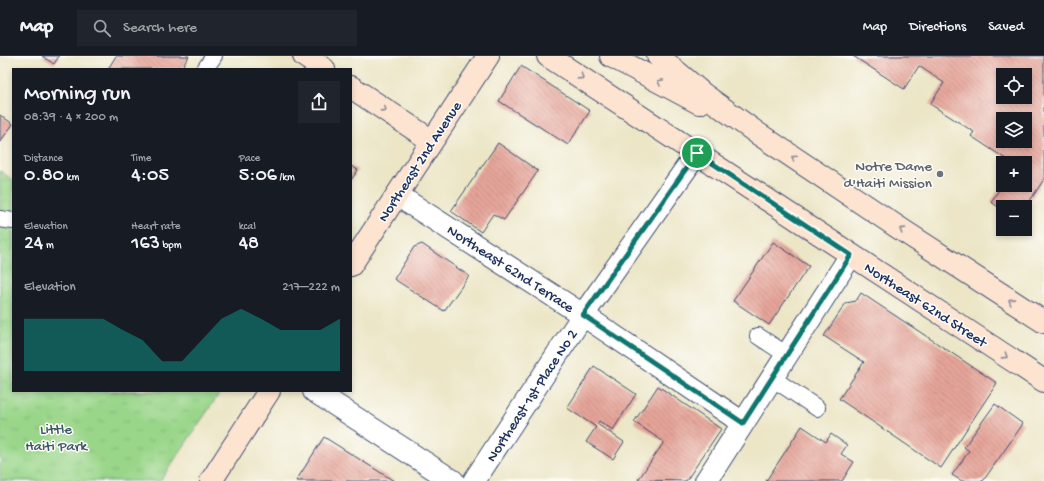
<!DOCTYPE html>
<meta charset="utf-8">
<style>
:root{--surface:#171b24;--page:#20242c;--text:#f1f3f6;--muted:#9ea1a6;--line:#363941;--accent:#0f766e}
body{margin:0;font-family:"Gochi Hand",sans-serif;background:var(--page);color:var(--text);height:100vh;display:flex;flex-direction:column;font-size:15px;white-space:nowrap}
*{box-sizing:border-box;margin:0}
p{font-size:13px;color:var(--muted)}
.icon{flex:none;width:22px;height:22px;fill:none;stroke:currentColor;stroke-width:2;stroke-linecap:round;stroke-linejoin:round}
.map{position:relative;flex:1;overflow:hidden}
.details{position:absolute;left:12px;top:12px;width:340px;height:324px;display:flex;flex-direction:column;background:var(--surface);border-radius:0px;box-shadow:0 2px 6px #0003}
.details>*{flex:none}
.fabs{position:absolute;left:996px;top:12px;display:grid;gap:8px}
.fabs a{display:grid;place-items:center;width:36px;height:36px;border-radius:0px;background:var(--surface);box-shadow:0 2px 6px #0003;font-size:20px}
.pin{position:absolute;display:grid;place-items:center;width:34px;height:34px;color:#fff;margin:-17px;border:2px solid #fff;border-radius:50%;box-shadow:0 1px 4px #0007}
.round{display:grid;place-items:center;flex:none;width:42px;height:42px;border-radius:0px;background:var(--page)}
.head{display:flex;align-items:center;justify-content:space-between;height:68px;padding:0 12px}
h1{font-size:22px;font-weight:600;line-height:30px}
.figures{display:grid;grid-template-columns:repeat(3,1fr);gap:6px;height:68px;padding:4px 12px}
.figures div{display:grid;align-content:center}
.figures b{font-size:20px;font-weight:600}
.figures small{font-size:11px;font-weight:400}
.figures p{font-size:11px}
.chart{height:112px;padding:8px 12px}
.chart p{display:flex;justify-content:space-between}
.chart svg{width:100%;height:72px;margin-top:4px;fill:var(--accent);opacity:.7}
header{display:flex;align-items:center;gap:24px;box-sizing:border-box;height:56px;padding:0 20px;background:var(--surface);border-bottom:1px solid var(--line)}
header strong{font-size:19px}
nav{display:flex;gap:22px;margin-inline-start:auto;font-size:14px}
.search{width:280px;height:36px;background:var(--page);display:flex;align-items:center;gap:10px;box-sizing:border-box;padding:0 14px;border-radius:0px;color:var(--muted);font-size:15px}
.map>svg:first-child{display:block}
.park{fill:url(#park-tufts);stroke:#5a8274}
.building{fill:url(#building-back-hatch);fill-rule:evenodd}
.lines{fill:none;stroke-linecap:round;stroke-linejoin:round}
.service-casing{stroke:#3a4a6e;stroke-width:18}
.minor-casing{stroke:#3a4a6e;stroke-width:24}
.secondary-casing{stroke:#3a4a6e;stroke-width:24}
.service{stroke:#fff;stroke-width:16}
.minor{stroke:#fff;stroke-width:22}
.secondary{stroke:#fde4d1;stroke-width:22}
.oneway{stroke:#8c8a98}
.route-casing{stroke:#fff;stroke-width:8}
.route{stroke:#0f766e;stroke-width:5}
.worship-dot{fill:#6b7280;stroke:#fdfcf7;stroke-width:1.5}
.labels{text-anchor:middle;stroke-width:3;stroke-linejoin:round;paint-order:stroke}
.street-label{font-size:15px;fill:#1b2f5e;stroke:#fdfcf7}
.worship-label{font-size:15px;fill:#5b616d;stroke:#fdfcf7;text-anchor:end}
.park-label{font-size:15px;fill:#3b5969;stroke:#fdfcf7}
</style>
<header>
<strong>Map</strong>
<div class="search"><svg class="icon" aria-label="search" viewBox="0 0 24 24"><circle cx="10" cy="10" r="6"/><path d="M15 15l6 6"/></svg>Search here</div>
<nav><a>Map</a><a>Directions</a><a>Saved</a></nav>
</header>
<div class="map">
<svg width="1044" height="425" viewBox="0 0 1044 425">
<defs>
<pattern id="park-tufts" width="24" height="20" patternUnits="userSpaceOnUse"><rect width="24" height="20" fill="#9ad68a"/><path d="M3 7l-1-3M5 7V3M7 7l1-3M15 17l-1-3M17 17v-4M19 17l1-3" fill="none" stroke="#84b87a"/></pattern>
<pattern id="building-back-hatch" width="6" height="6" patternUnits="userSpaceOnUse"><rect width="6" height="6" fill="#e6a499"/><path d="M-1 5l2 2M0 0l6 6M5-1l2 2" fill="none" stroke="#ba8680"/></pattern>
</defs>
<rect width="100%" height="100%" fill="#fdfcf7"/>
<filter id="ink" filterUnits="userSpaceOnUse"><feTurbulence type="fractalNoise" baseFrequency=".025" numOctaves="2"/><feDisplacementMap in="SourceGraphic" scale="8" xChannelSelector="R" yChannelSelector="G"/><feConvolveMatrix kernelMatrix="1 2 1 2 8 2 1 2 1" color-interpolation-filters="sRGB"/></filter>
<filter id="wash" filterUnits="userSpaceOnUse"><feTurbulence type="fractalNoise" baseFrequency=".012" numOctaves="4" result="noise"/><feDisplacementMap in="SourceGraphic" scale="16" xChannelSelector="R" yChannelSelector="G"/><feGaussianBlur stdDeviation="0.9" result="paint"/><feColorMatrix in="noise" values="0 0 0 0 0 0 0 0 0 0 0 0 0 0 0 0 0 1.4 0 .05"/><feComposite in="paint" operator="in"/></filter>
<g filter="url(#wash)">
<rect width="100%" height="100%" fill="#ece6c7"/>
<path class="park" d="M 0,115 L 13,124 L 13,335 L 221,335 L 160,425 L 0,425 Z"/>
<g id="blocks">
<path class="building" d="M 42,0 L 59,0 L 54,8 Z
M 116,0 L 189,0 L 181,13 L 108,13 Z
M 853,0 L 1044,0 L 1044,123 L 1026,151 L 1003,151 L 1003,154 L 991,146 L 1002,129 L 1025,129 L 1025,107 L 1012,107 L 971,80 L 974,76 L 930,48 L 944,27 L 919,10 L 904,33 ZM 1003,19 L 1025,19 L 1025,41 L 1003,41 ZM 1003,63 L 1025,63 L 1025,85 L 1003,85 Z
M 521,10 L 590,55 L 568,89 L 499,45 Z
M 0,59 L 13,68 L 0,86 Z
M 498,87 L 538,115 L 504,164 L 493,158 L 481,176 L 451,155 Z
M 351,110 L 358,114 L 351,124 Z
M 773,186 L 809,210 L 769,269 L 733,245 Z
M 422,188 L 469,220 L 444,255 L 394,223 L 414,191 Z
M 861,237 L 997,327 L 941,412 L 839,343 L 864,306 L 824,280 L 846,247 L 856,245 Z
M 594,310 L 636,338 L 613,374 L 599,365 L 597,368 L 624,386 L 613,403 L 586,386 L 596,371 L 567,352 Z
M 658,330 L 721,373 L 686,425 L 638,424 L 664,386 L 634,366 Z
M 995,348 L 1023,368 L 983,425 L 962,425 L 952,419 L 969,395 L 964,391 Z
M 802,370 L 826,386 L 831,378 L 847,389 L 841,398 L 854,406 L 842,425 L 766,425 Z
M 324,381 L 394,425 L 296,425 Z"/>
</g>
</g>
<g filter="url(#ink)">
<use href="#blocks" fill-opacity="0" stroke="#3a4a6e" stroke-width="1"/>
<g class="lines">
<defs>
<path id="service" d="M 205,13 L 214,0
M 0,163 L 13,165
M 758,280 L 787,299
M 772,322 L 817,352"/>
<path id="minor" d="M 397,139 L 583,259 L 743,367
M 314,335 L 453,425
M 474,425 L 583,259 L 697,97
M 706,425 L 851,199"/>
<path id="secondary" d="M 304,0 L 324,13
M 548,0 L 1044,325
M 611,0 L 699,47
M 658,0 L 703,38 L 757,77 L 902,174 L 1044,266
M 351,31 L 432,85
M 351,209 L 488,0
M 211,425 L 269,335"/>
</defs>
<use href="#service" class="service-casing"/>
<use href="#minor" class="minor-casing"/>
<use href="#secondary" class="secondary-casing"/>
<use href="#service" class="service"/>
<use href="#minor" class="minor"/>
<use href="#secondary" class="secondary"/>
</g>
<defs><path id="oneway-chevron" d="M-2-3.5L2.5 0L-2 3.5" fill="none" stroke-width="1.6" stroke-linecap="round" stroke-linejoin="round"/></defs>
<g class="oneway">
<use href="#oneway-chevron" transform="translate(581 21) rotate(33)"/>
<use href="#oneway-chevron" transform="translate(660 26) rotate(-152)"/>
<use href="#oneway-chevron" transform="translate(384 53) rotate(33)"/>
<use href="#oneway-chevron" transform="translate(794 102) rotate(-146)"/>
<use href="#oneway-chevron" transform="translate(902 174) rotate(-147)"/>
<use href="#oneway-chevron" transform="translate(1011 245) rotate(-147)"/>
<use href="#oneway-chevron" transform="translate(1005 300) rotate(33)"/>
</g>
</g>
<g class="lines" filter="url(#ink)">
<defs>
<path id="route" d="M 697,97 L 851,199 L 743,367 L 583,259 Z"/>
</defs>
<use href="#route" class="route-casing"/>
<use href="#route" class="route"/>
</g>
<circle class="worship-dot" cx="940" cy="118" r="4"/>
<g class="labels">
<g class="street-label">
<text transform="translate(419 105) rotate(-57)" y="5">Northeast 2nd Avenue</text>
<text transform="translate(511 212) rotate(33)" y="5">Northeast 62nd Terrace</text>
<text transform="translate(926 248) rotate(33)" y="5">Northeast 62nd Street</text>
<text transform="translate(531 339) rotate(-57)" y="5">Northeast 1st Place No 2</text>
</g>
<g class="worship-label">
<text x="932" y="114">Notre Dame<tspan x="932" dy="17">d'Haiti Mission</tspan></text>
</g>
<g class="park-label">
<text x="56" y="377">Little<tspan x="56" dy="17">Haiti Park</tspan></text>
</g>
</g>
</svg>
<div class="fabs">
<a><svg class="icon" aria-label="locate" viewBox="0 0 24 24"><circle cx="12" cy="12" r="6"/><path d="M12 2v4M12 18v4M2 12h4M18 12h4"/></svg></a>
<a><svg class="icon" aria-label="layers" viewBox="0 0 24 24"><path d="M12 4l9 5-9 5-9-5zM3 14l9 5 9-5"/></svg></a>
<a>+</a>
<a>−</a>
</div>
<div class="pin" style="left:697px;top:97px;background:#1e9e55"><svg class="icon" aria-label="arrive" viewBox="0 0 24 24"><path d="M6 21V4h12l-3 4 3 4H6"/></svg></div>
<section class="details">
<div class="head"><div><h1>Morning run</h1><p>08:39 · 4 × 200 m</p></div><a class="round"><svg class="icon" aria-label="share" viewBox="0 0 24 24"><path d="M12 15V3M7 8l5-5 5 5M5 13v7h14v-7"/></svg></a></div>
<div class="figures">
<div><p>Distance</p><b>0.80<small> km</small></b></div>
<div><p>Time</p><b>4:05</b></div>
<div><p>Pace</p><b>5:06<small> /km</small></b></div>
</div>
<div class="figures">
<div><p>Elevation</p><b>24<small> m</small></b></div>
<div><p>Heart rate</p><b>163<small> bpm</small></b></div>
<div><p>kcal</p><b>48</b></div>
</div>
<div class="chart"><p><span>Elevation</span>217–222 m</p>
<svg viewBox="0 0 160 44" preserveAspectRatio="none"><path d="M0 44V12L10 12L20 12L30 12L40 12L50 19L60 25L70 38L80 38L90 25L100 12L110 6L120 12L130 19L140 19L150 19L160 12V44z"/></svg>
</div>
</section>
</div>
